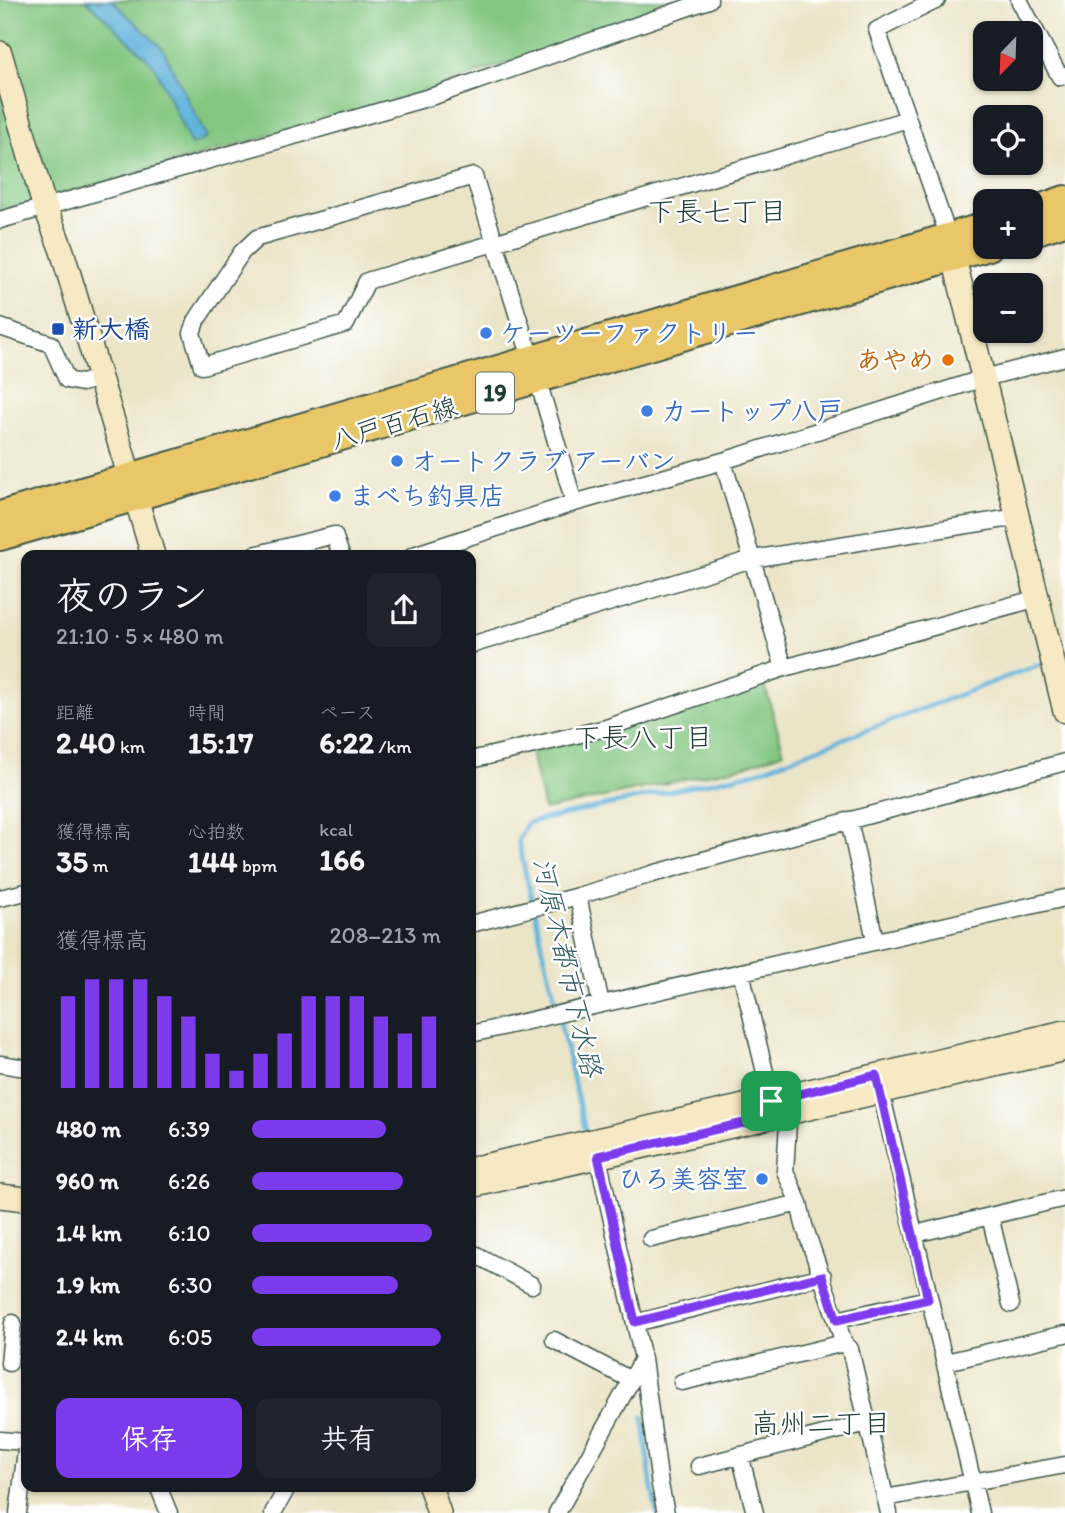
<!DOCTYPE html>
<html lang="ja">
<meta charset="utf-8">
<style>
:root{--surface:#171b24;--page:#20242c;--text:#f1f3f6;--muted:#9ea1a6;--accent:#7c3aed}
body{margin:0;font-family:Itim,"Klee One",sans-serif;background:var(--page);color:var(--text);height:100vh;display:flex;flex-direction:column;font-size:26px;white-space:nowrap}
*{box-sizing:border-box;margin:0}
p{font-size:23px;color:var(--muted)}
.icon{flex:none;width:38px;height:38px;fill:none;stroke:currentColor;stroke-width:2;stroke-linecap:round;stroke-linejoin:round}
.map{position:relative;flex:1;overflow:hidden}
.details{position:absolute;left:21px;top:550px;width:455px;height:942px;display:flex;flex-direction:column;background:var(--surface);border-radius:14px;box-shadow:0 2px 5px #0004}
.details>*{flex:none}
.needle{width:46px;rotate:203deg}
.tools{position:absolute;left:973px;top:21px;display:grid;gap:14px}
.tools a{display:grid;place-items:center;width:70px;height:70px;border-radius:14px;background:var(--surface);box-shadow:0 2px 5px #0004;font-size:35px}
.pin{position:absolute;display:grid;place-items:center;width:60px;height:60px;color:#fff;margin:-30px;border-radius:14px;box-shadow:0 4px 10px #0006}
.round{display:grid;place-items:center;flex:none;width:74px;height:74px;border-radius:14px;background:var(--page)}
.headline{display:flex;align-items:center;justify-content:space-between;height:119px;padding:0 35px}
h1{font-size:38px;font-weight:700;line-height:52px}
.metrics{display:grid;grid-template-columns:repeat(3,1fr);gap:10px;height:119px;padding:7px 35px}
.metrics div{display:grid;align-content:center}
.metrics b{font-size:30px;font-weight:700}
.metrics small{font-size:19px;font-weight:400}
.metrics p{font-size:19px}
.chart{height:196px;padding:14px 35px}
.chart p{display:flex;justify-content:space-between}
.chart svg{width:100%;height:126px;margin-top:7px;stroke:var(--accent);stroke-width:6}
.button{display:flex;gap:14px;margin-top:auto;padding:14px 35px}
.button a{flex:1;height:80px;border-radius:14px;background:var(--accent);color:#fff;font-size:28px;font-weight:700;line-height:80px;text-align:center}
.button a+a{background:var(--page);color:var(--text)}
ul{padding:0 35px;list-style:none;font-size:23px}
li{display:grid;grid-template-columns:112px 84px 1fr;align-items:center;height:52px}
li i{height:18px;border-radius:9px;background:var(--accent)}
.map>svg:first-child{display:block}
.green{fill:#82c680;stroke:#50825a;stroke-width:2}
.water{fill:#61b3dc;stroke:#407888;stroke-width:2}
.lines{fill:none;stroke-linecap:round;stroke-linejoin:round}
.stream{stroke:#61b3dc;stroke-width:4.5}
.street-casing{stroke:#3e564a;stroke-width:19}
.secondary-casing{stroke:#3e564a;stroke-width:26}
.primary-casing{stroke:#3e564a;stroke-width:30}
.street{stroke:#fff;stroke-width:16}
.secondary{stroke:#f6e9c3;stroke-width:23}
.primary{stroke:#e9c769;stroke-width:26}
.route-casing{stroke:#fff;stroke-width:14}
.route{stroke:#7c3aed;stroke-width:9}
.transit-dot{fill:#1a4fb4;stroke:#fff;stroke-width:2.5}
.shop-dot{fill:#3f7fe0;stroke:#fff;stroke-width:2.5}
.food-dot{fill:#e8710a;stroke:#fff;stroke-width:2.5}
.labels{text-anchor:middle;stroke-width:5;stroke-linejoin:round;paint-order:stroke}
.shield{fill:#fff;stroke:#627771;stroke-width:2}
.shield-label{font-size:24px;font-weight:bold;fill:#1f3d34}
.transit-label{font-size:26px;font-weight:bold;fill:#164399;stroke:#fff;text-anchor:start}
.shop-label{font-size:26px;font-weight:bold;fill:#366cbe;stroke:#fff;text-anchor:start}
.food-label{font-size:26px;font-weight:bold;fill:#c56008;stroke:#fff;text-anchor:end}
.street-label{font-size:26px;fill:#1f3d34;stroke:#fff}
.neighbourhood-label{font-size:28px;fill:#1f3d34;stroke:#fff}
.water-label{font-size:28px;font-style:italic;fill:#336066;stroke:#fff}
</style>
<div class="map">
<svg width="1065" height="1513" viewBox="0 0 1065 1513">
<rect width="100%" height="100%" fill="#fff"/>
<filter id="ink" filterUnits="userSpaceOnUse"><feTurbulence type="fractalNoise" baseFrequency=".0143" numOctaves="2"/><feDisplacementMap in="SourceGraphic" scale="14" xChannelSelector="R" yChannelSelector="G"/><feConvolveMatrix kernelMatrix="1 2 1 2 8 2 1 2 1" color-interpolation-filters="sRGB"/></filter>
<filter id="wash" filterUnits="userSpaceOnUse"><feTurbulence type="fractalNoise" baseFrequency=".00686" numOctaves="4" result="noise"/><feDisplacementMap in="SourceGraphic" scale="28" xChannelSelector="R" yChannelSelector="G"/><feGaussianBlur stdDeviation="1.57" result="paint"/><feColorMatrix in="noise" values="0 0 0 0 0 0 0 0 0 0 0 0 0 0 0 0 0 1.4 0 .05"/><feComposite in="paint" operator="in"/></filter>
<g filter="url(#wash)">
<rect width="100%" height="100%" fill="#ebe5c8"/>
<path class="green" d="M 0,0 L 685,0 L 419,94 L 0,212 Z
M 764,682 L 784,752 L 745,766 L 544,810 L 531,753 Z"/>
<path class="water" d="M 86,0 L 112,0 L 163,49 L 207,138 L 191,145 L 154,65 Z"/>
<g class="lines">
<path class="stream" d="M 586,1134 L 518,841 L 527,823 L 756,772 L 1046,662
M 643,1417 L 651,1483 L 657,1513"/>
</g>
</g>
<g filter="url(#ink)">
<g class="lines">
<defs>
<path id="street" d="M 937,0 L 877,30 L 949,238
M 1019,0 L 1060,77 L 1065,75
M 0,220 L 437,95 L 709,0
M 0,327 L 51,344 L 67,380 L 82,383 L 99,378
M 723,461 L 784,668
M 574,503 C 543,393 508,285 474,176 L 257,238 L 242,252 L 196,321 L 192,333 L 202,366 L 346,324 L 367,281 L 908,119
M 254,555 L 334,535 L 341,555
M 413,555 L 574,503 L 723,461 L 984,378 L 1065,357
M 471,645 L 752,559 L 1018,517
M 471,760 L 606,728 L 784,668 L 1038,598
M 849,820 L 875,940
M 578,896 L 601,1004
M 0,898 L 26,892
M 471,924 L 578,896 L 652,874 L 1065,762
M 741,972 L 774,1110
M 471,1034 L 1065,898
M 0,1064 L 26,1068
M 879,1084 L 980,1513
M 785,1114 L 788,1123 L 785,1171 L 799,1203 L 804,1225 L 844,1343 L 850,1349 L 889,1513
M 596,1149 L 643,1359 L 660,1485 L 666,1513
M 990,1216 L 1011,1304
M 915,1234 L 1065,1198
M 651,1239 L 799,1203
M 471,1252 L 532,1285
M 837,1320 L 928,1299
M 635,1323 L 823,1276
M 554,1340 L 631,1380
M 946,1362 L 1065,1334
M 9,1363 L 13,1323
M 682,1382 L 844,1343
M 0,1440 L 26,1442
M 740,1455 L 755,1513
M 699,1466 L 867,1423
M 158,1486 L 169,1513
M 885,1498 L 1065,1465
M 18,1513 L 26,1451
M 273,1513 L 288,1486
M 557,1513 L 643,1359"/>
<path id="secondary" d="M 0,53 L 42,198 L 62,251 L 153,555
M 950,242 L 1065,711
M 471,1169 L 1065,1032
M 471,1186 L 1065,1049
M 0,1196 L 26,1199
M 430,1486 L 439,1513"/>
<path id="primary" d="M 1031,211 L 1065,199
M 1031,233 L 1065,222
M 0,515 L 985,226
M 0,537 L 989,247"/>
</defs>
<use href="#street" class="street-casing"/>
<use href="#secondary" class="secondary-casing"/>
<use href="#primary" class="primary-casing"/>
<use href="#street" class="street"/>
<use href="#secondary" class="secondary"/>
<use href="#primary" class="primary"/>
</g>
</g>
<g class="lines" filter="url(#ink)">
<defs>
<path id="route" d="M 876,1075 L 928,1299 L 837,1320 L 822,1276 L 635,1322 L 598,1156 L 775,1116 L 771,1101 Z"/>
</defs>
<use href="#route" class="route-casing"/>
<use href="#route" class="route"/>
</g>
<rect class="transit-dot" x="51" y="322" width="14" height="14" rx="3.5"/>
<g class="shop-dot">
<circle cx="486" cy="333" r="7"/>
<circle cx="647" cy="411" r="7"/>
<circle cx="397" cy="461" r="7"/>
<circle cx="335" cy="496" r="7"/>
<circle cx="762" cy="1179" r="7"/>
</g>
<circle class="food-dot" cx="948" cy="360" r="7"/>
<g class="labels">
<rect class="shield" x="476" y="372.5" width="38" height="41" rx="5"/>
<g class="shield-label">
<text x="495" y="401">19</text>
</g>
<g class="transit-label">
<text x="72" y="338">新大橋</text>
</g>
<g class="shop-label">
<text x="500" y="342">ケーツーファクトリー</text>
<text x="661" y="420">カートップ八戸</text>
<text x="411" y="470">オートクラブ アーバン</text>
<text x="349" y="505">まべち釣具店</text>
<text x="748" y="1188" text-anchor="end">ひろ美容室</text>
</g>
<g class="food-label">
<text x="934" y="369">あやめ</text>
</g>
<g class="street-label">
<text transform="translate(394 423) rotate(-16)" y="9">八戸百石線</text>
</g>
<g class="neighbourhood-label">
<text x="717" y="221">下長七丁目</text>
<text x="643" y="747">下長八丁目</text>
<text x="821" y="1433">高州二丁目</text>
</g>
<g class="water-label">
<text transform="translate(568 967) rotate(77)" y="10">河原木都市下水路</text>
</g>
</g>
</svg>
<div class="tools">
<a><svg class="needle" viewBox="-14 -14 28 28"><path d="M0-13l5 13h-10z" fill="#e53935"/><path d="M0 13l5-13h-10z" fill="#9ea1a6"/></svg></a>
<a><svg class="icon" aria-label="locate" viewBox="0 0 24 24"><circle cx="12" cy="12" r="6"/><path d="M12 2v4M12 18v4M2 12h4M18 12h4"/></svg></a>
<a>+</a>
<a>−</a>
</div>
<div class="pin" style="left:771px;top:1101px;background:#1e9e55"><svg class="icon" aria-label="arrive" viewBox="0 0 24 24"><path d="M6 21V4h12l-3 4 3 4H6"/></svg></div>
<section class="details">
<div class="headline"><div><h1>夜のラン</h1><p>21:10 · 5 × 480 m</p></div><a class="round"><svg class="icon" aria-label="share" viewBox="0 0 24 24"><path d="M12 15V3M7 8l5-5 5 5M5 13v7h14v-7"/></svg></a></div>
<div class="metrics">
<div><p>距離</p><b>2.40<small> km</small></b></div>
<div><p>時間</p><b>15:17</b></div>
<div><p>ペース</p><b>6:22<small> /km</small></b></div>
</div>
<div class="metrics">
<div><p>獲得標高</p><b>35<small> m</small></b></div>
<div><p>心拍数</p><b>144<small> bpm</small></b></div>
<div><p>kcal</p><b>166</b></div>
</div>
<div class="chart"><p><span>獲得標高</span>208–213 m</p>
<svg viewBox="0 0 160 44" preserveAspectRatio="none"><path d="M5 44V12M15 44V6M25 44V6M35 44V6M45 44V12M55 44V19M65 44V32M75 44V38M85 44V32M95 44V25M105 44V12M115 44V12M125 44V12M135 44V19M145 44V25M155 44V19"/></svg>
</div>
<ul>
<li><b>480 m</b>6:39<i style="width:71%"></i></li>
<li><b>960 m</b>6:26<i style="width:80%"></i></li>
<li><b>1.4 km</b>6:10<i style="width:95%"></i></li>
<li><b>1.9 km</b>6:30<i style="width:77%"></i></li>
<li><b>2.4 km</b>6:05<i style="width:100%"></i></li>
</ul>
<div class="button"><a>保存</a><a>共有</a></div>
</section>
</div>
